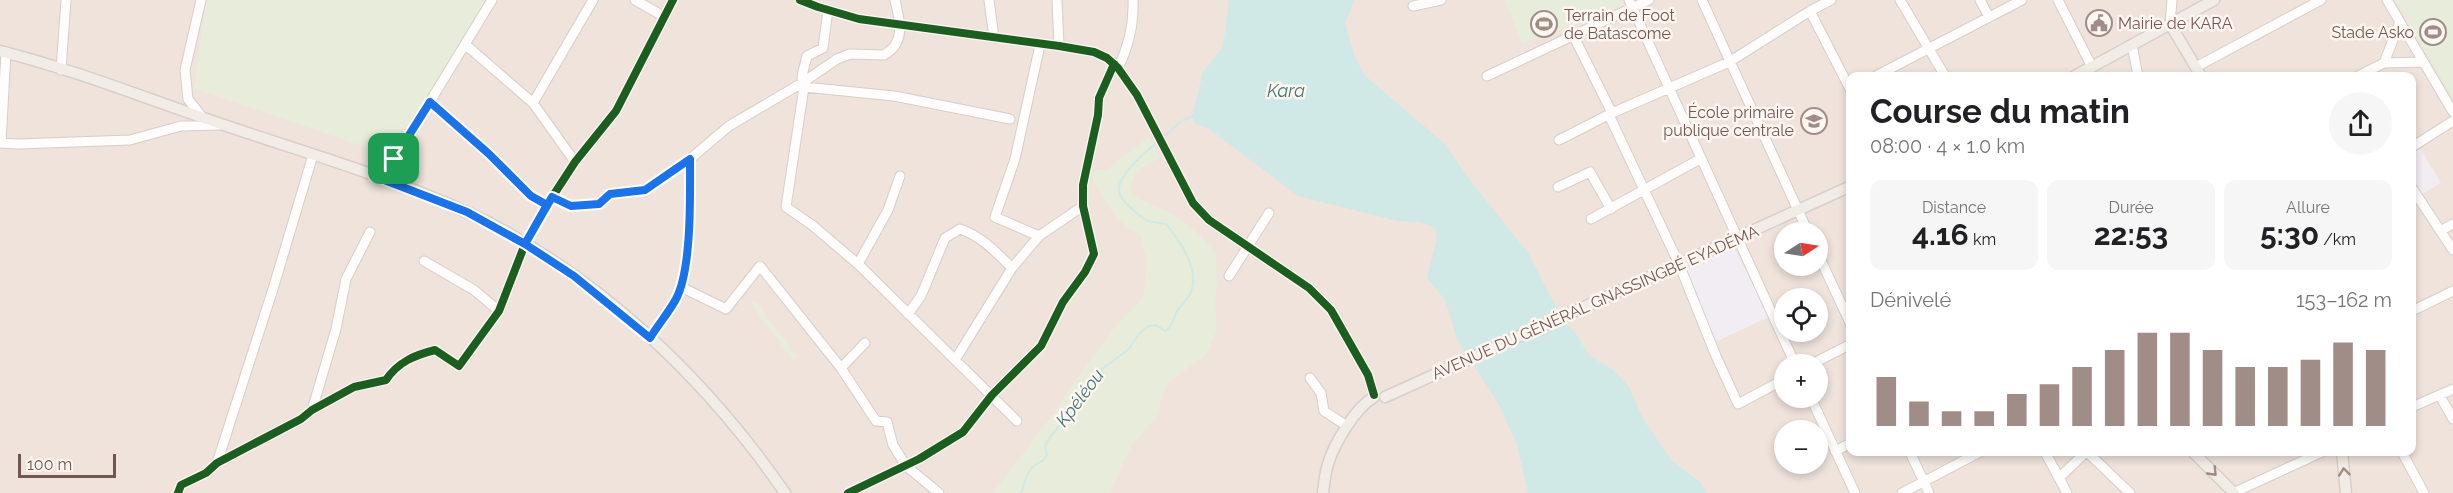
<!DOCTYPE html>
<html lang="fr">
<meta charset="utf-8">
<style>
:root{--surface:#fff;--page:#f6f6f6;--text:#202124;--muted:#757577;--accent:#a18d87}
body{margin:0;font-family:Raleway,sans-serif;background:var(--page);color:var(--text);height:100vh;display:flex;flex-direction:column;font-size:22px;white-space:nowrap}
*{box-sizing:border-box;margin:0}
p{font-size:20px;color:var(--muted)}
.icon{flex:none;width:33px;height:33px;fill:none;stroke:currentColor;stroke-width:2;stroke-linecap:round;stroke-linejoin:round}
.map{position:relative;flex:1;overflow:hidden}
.side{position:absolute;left:1846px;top:72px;width:570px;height:384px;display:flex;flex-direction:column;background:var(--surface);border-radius:12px;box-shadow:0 3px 9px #0003}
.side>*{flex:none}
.needle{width:39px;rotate:78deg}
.tools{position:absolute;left:1774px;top:222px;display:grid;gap:12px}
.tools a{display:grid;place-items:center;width:54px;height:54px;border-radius:50%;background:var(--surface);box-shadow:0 3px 9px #0003;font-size:30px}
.scale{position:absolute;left:18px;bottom:15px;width:98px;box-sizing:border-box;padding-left:6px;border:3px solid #735650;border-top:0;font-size:16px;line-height:21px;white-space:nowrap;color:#735650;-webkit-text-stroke:4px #fef6f1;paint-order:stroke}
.pin{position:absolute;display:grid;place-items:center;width:51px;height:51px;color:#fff;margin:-26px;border-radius:12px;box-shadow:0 3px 9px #0006}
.round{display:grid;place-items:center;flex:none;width:63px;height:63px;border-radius:32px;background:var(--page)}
.overview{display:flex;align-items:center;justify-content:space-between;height:102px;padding:0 24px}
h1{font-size:33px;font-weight:700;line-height:45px}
.figures{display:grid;grid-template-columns:repeat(3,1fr);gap:9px;height:102px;padding:6px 24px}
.figures div{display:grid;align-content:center;border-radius:12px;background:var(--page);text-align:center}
.figures b{font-size:30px;font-weight:700}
.figures small{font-size:16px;font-weight:400}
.figures p{font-size:16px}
.chart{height:168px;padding:12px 24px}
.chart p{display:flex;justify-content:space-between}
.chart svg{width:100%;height:108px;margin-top:6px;stroke:var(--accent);stroke-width:6}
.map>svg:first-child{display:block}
.residential{fill:#efe3dc;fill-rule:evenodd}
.education{fill:#f2ecf3}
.green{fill:#e8ecda}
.water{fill:#d0e8e6}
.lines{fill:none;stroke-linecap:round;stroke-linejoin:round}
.stream{stroke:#d0e8e6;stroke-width:2}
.minor-casing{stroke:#d6ceca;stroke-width:11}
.major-casing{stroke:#d8cfcc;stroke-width:13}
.minor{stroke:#fefdfc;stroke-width:9}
.major{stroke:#f2ece7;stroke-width:10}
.cycleway-casing{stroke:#fef6f1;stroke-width:11}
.cycleway{stroke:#1b5e20;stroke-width:8}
.oneway{stroke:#9f8a85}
.route-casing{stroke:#fff;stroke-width:12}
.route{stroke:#1a73e8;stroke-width:8}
.labels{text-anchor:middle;stroke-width:5;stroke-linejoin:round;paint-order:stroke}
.poi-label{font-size:16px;fill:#735650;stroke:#fef6f1;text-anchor:start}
.street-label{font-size:16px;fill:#735650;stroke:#fef6f1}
.water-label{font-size:18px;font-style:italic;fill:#457776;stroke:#fef6f1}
</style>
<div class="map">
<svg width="2453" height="493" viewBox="0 0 2453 493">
<rect width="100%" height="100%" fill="#f7f2ee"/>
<path class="residential" d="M 0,0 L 2453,0 L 2453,493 L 0,493 ZM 1851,76 L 2412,76 L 2412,452 L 1851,452 ZM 1785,232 L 1818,232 L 1818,266 L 1785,266 ZM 1785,298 L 1818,298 L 1818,332 L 1785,332 ZM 1785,364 L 1818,364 L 1818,398 L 1785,398 ZM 1785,430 L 1818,430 L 1818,464 L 1785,464 Z"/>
<path class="education" d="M 2420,148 L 2441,183 L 2422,194 L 2412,178 L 2412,152 Z
M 1730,248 L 1735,249 L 1769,317 L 1715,342 L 1685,271 Z"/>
<path class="green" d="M 206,0 L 486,0 L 391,156 L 194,88 Z
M 1505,0 L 1623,0 L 1625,4 L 1522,44 Z
M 2395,0 L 2453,0 L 2453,99 Z
M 1149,137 L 1161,158 C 1144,165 1131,171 1131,192 L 1135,197 L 1172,214 L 1201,236 L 1216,254 L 1217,286 L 1215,306 L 1217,330 L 1206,355 L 1171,380 L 1166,386 L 1156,417 L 1131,446 L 1110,493 L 993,493 L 1045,425 L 1082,371 L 1118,323 L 1143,298 L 1147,264 L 1141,235 C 1111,220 1108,203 1092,177 L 1094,170 L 1106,170 Z
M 755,301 L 797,356 L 793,360 L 750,303 Z"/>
<path class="water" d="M 1229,0 L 1355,0 L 1345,23 L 1354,55 L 1364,75 L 1445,144 L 1468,178 L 1528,253 L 1564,322 L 1576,334 L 1589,355 L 1613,370 L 1629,387 L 1643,419 L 1672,461 L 1699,481 L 1707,493 L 1528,493 L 1517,444 L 1499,405 L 1457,339 L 1446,301 L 1427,278 L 1437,238 L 1436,229 L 1421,222 L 1398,221 L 1298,196 L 1208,128 L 1196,124 L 1192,117 L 1203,72 L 1223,47 Z"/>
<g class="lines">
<path class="stream" d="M 1163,138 L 1180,122 L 1194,115
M 1021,493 C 1025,484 1026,471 1035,465 C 1040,462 1043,462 1047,456 L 1045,446 L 1050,437 L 1086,394 L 1097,373 L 1129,349 L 1138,335 L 1149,326 L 1155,325 L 1166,331 C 1173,326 1173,318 1177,311 C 1182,305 1188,299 1191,292 C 1200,269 1180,241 1166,224 C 1149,222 1145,221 1133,210 C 1127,204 1121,200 1119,191 C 1117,176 1147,150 1159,141"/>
<defs>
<path id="minor" d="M 201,0 L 185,70 L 188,99 L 203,118
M 635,0 L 663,16
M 800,0 L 818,7 L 859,19 L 1059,46 L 1094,52 L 1107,58 L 1118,68 L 1137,95 L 1193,203 L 1209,220 L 1309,288 L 1331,310 L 1368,375 L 1374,395
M 989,0 L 994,38
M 1057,0 L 1059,46
M 1629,0 L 1795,364
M 1702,0 L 1808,232
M 1900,0 L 1945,76
M 1980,0 L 1989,17
M 2058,0 L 2092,67
M 2387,0 L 2453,112
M 1413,6 L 1441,0
M 828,10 L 823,48 L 807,56 C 805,66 799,79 804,87 L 786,207 L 812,225 L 858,264 L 1017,421
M 1810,11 L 1851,91
M 2170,24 L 2172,0
M 1573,35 L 1612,113
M 466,45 L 533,103 L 575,162
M 2132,45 L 2138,76
M 2384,63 L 2400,22
M 2196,67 L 2321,0
M 1118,68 C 1129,46 1134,25 1133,0
M 61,70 L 66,0
M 1487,76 L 1649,0
M 1876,76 L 2022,0
M 2358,76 L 2384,63 L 2423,62
M 804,87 L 894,96 L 1010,119
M 431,102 L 515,179 L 531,196 L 547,205
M 533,103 L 593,0
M 1609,115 L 1679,264
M 1559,140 L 1612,113 L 1729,62 L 1810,11 L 1831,0
M 0,143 L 18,144 L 130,140 L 181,126 L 220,125
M 1,143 L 6,52
M 2412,147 L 2453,121
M 374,175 L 387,162 L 395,159 L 492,0
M 394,183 L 395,159
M 1558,187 L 1590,172 L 1611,209
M 2412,188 L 2453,250
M 552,197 L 571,206 L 599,204 L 610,194 L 645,190 L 690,159 L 729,126 L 802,83 L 837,59 L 850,54 L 884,55 C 906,43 900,21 895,0
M 1591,219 L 1700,159
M 2440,231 L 2453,224
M 1039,236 L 995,217 L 1015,159 L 1040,45
M 1818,254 L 1851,325
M 424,261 L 474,290 L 499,311
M 858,264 L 888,210 L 900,176
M 1679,264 L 1716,356 L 1738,404 L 1785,379
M 1229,276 L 1269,213
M 681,287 L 726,309 L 760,266 L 841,368 L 876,421 L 887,422 L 893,445 L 906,466 L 939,493
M 2412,311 L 2453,291
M 908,314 L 921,296 L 945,238 L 960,229 C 981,236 996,252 1012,268
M 650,337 C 658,325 669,312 676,299 C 692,269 690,194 690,159
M 955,360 L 1012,268 L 1039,236 L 1083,206
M 1812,364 L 1851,344
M 841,368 L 865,343
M 1310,378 L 1321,393 L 1324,411 L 1347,426
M 2440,396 L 2453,419
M 1811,398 L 1855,493
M 2412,407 L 2453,389
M 312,410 L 336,329 L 346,279 L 370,232
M 1835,451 L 1851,443
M 1910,452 L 1929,493
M 2045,452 L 2067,493
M 2087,452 L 2130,493
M 2402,452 L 2424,493
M 217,463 L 273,289 L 313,155
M 2060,477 L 2086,452
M 178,493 L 181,485 L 206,473 L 217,463 L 301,419 L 312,410 L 354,387 L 386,380 C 398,362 415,355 435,350 L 459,366 L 499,311 L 525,244 L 547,205 L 575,162 L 616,111 L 673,0
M 848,493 L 919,459 L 963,432 L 992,395 L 1041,346 L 1063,302 L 1085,272 L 1094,254 L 1083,206 L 1083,185 L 1098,115 L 1099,98 L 1114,64
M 1902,493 L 1980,452
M 2233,493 L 2322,452"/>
<path id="major" d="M 2170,24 L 2201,76
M 0,51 C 76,70 150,100 224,125 C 306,153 391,177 469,213 C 597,274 705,377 785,493
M 2075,76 L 2214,0
M 1385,397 L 1851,186
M 2193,452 L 2234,493
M 2342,452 L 2346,493
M 1323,493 C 1324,484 1325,473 1328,464 C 1334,444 1355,408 1374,397"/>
</defs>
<use href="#minor" class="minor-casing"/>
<use href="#major" class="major-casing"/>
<use href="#minor" class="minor"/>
<use href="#major" class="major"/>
<defs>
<path id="cycleway" d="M 800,0 L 818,7 L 859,19 L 1059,46 L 1094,52 L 1107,58 L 1118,68 L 1137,95 L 1193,203 L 1209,220 L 1309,288 L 1331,310 L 1368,375 L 1374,395
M 178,493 L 181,485 L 206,473 L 217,463 L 301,419 L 312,410 L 354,387 L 386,380 C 398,362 415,355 435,350 L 459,366 L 499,311 L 525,244 L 547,205 L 575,162 L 616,111 L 673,0
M 848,493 L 919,459 L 963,432 L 992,395 L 1041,346 L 1063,302 L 1085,272 L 1094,254 L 1083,206 L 1083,185 L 1098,115 L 1099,98 L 1114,64"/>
</defs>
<use href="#cycleway" class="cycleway-casing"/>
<use href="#cycleway" class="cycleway"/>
</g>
<defs><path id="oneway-chevron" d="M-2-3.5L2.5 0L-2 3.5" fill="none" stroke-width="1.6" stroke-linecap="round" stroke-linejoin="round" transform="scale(1.5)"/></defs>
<g class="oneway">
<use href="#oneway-chevron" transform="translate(2213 472) rotate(46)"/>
<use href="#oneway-chevron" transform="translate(2344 472) rotate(-96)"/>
</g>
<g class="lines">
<defs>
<path id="route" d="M 394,159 L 387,162 L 374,176 L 467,212 L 525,244 L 552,197 L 571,206 L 599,204 L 610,194 L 645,190 L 690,159 C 690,194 692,269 676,299 C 669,312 658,325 650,338 L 574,276 L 525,244 L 547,205 L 531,196 L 489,154 L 430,102 L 394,159"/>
</defs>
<use href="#route" class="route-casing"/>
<use href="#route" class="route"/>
</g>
<defs>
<symbol id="civic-ring" viewBox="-11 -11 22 22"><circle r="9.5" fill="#fef6f1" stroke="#a18d87" stroke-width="1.5"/><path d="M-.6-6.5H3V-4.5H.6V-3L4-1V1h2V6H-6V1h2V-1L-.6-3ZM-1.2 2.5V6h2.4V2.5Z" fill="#a18d87"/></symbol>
<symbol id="stadium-ring" viewBox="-11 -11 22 22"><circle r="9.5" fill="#fef6f1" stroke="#a18d87" stroke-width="1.5"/><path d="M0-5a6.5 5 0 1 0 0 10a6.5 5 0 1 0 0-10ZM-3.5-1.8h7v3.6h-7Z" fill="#a18d87"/></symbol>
<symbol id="school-ring" viewBox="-11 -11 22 22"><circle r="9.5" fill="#fef6f1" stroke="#a18d87" stroke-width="1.5"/><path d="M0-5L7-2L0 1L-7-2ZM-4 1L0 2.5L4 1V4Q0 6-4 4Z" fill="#a18d87"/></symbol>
</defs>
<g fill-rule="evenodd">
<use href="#civic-ring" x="2084" y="8" width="30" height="30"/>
<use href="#stadium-ring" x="1529" y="9" width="30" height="30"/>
<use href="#stadium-ring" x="2418" y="17" width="30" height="30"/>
<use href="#school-ring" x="1799" y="106" width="30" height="30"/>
</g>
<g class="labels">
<g class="poi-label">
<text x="1564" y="21">Terrain de Foot<tspan x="1564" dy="18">de Batascome</tspan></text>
<text x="2118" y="29">Mairie de KARA</text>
<text x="2414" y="38" text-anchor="end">Stade Asko</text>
<text x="1794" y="118" text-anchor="end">École primaire<tspan x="1794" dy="18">publique centrale</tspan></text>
</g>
<g class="street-label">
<text transform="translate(1595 302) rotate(-24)" y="6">AVENUE DU GÉNÉRAL GNASSINGBÉ EYADÉMA</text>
</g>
<g class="water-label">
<text x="1286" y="97">Kara</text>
<text transform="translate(1080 398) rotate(-53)" y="6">Kpéléou</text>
</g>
</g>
</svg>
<div class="tools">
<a><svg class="needle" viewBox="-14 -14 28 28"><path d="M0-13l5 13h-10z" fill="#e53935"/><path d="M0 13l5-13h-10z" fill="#757577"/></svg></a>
<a><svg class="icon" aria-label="locate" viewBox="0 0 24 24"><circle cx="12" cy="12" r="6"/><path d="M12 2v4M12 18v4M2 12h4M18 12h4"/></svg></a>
<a>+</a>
<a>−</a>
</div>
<div class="scale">100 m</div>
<div class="pin" style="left:394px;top:159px;background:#1e9e55"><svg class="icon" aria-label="arrive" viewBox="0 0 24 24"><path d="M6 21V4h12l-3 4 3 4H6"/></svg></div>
<section class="side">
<div class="overview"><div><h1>Course du matin</h1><p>08:00 · 4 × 1.0 km</p></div><a class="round"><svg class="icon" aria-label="share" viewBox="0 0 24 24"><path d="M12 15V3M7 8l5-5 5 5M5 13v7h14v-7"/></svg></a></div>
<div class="figures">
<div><p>Distance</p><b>4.16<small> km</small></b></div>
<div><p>Durée</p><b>22:53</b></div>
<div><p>Allure</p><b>5:30<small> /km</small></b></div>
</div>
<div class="chart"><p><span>Dénivelé</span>153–162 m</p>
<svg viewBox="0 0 160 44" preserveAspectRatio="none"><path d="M5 44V24M15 44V34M25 44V38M35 44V38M45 44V31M55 44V27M65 44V20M75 44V13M85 44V6M95 44V6M105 44V13M115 44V20M125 44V20M135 44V17M145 44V10M155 44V13"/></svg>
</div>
</section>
</div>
